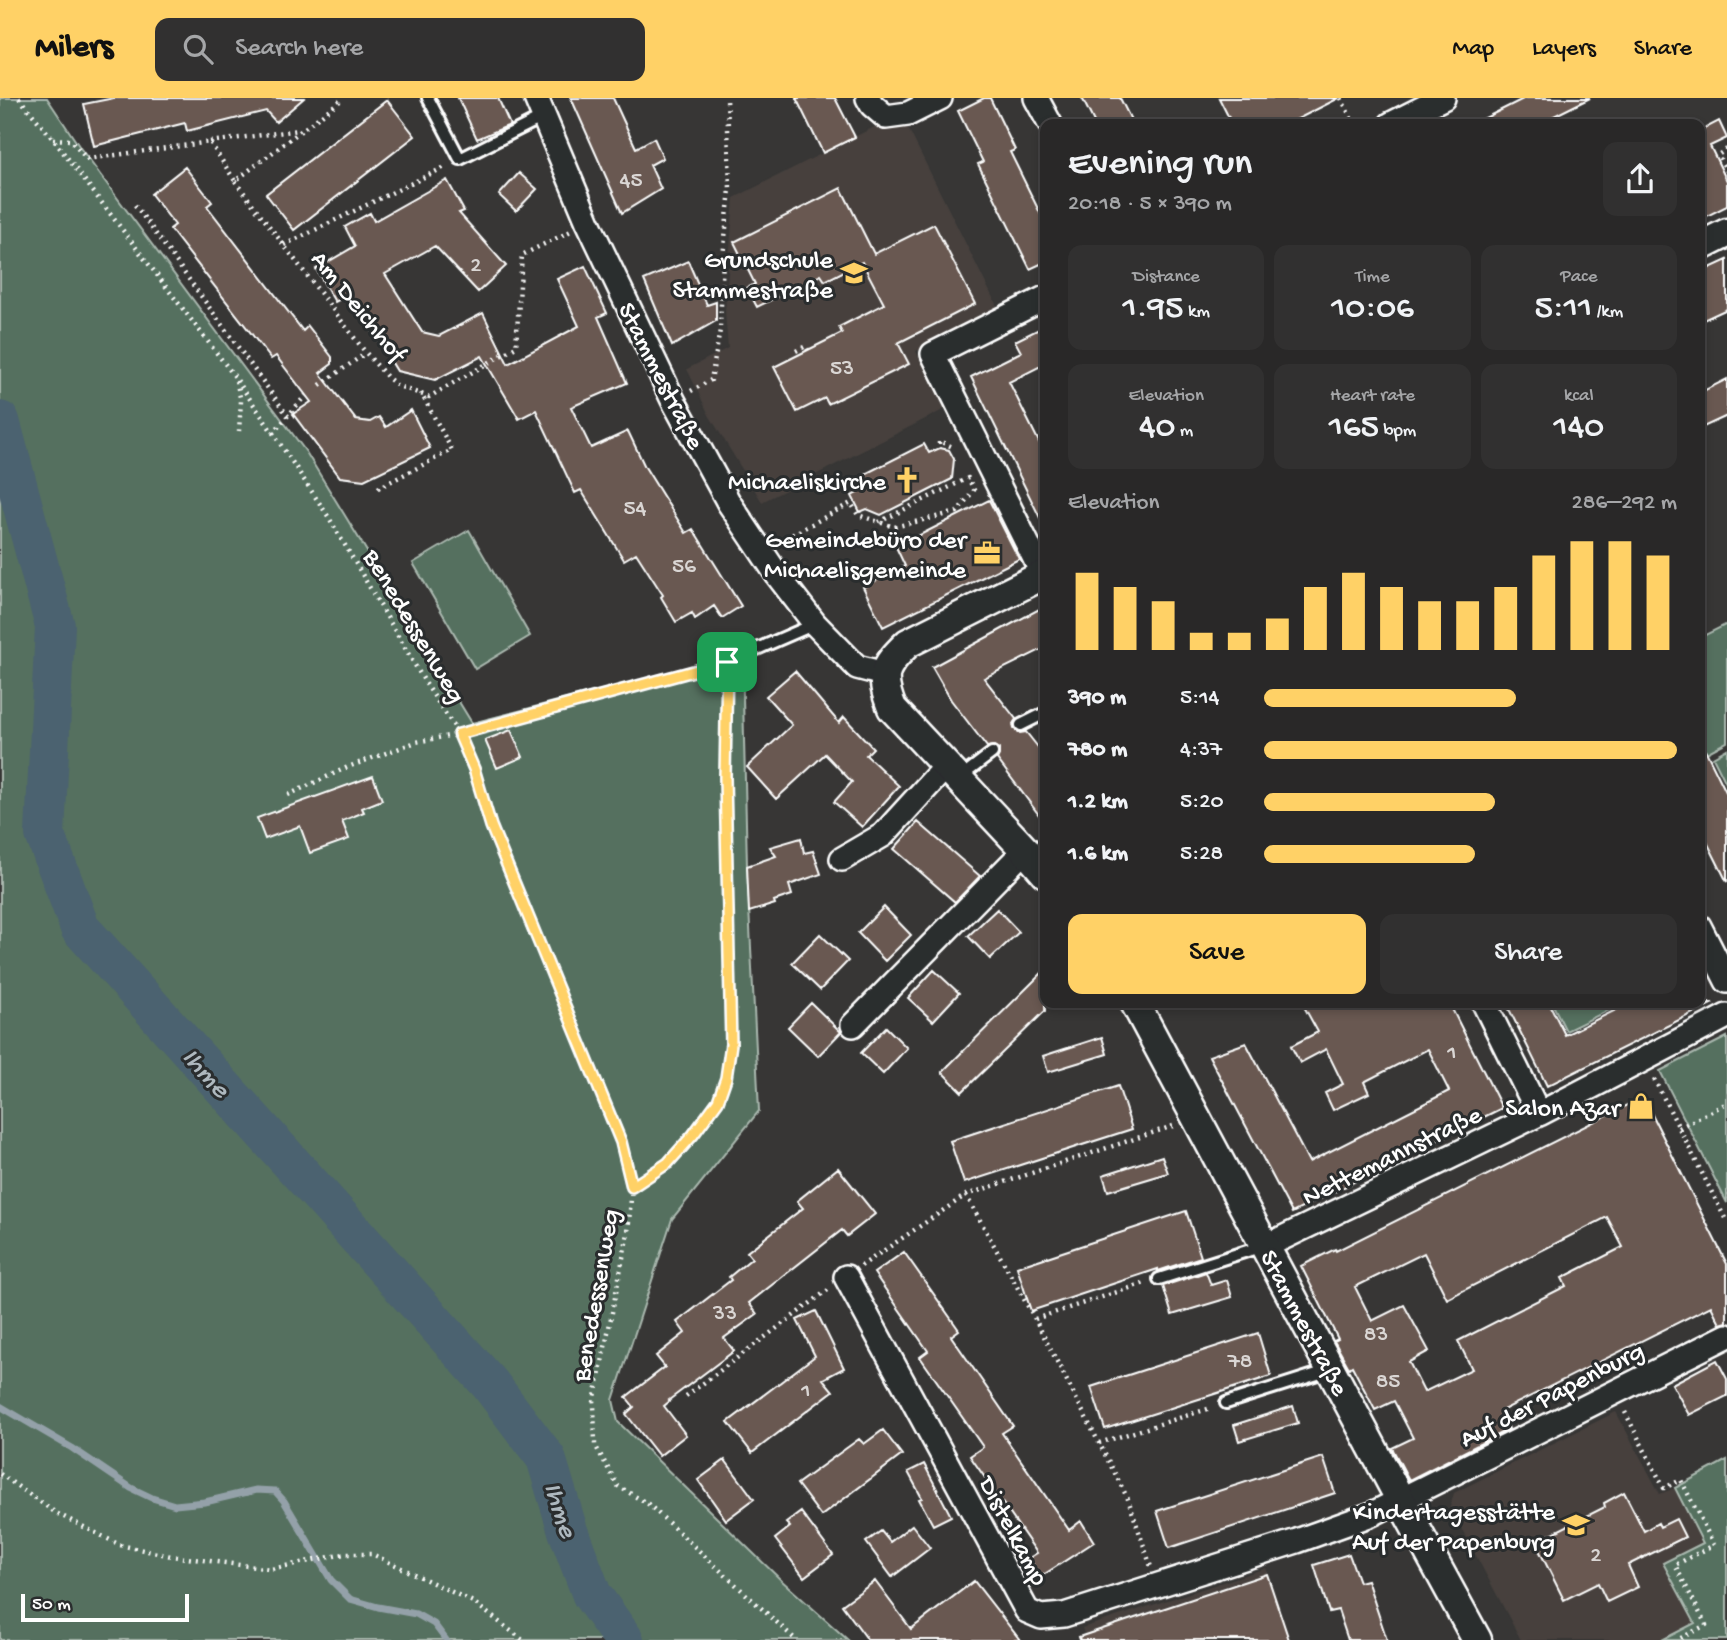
<!DOCTYPE html>
<meta charset="utf-8">
<style>
:root{--surface:#292828;--page:#313030;--text:#f1f3f6;--muted:#a5a6a8;--line:#454445;--accent:#ffd166}
body{margin:0;font-family:"Gochi Hand",sans-serif;background:var(--page);color:var(--text);height:100vh;display:flex;flex-direction:column;font-size:26px;white-space:nowrap}
*{box-sizing:border-box;margin:0}
p{font-size:23px;color:var(--muted)}
.icon{flex:none;width:38px;height:38px;fill:none;stroke:currentColor;stroke-width:2;stroke-linecap:round;stroke-linejoin:round}
.map{position:relative;flex:1;overflow:hidden}
.drawer{position:absolute;left:1040px;top:21px;width:665px;height:889px;display:flex;flex-direction:column;background:var(--surface);border-radius:14px;box-shadow:0 4px 10px #0003,0 0 0 2px var(--line)}
.drawer>*{flex:none}
.scale{position:absolute;left:21px;bottom:18px;width:168px;box-sizing:border-box;padding-left:7px;border:4px solid #fff;border-top:0;font-size:19px;line-height:24px;white-space:nowrap;color:#fff;-webkit-text-stroke:5px #2a2d2e;paint-order:stroke}
.pin{position:absolute;display:grid;place-items:center;width:60px;height:60px;color:#fff;margin:-30px;border-radius:14px;box-shadow:0 4px 10px #0006}
.round{display:grid;place-items:center;flex:none;width:74px;height:74px;border-radius:14px;background:var(--page)}
.head{display:flex;align-items:center;justify-content:space-between;height:119px;padding:0 28px}
h1{font-size:38px;font-weight:600;line-height:52px}
.stats{display:grid;grid-template-columns:repeat(3,1fr);gap:10px;height:119px;padding:7px 28px}
.stats div{display:grid;align-content:center;border-radius:14px;background:var(--page);text-align:center}
.stats b{font-size:35px;font-weight:600}
.stats small{font-size:19px;font-weight:400}
.stats p{font-size:19px}
.chart{height:196px;padding:14px 28px}
.chart p{display:flex;justify-content:space-between}
.chart svg{width:100%;height:126px;margin-top:7px;stroke:var(--accent);stroke-width:6}
.action{display:flex;gap:14px;margin-top:auto;padding:14px 28px}
.action a{flex:1;height:80px;border-radius:14px;background:var(--accent);color:#111;font-size:28px;font-weight:600;line-height:80px;text-align:center}
.action a+a{background:var(--page);color:var(--text)}
ul{padding:0 28px;list-style:none;font-size:23px}
li{display:grid;grid-template-columns:112px 84px 1fr;align-items:center;height:52px}
li i{height:18px;border-radius:9px;background:var(--accent)}
header{display:flex;align-items:center;gap:42px;box-sizing:border-box;height:98px;padding:0 35px;background:var(--accent);color:#111}
header strong{font-size:33px}
nav{display:flex;gap:38px;margin-inline-start:auto;font-size:24px}
.search{width:490px;height:63px;background:var(--page);display:flex;align-items:center;gap:18px;box-sizing:border-box;padding:0 24px;border-radius:14px;color:var(--muted);font-size:26px}
.map>svg:first-child{display:block}
.built{fill:#46403d}
.green{fill:#54705f;stroke:#aab8af;stroke-width:2}
.lines{fill:none;stroke-linecap:round;stroke-linejoin:round}
.stream{stroke:#94a1a9;stroke-width:7}
.river{stroke:#4c626f;stroke-width:40}
.building{fill:#695951;stroke:#fff;stroke-width:2;fill-rule:evenodd}
.service-casing{stroke:#fff;stroke-width:16}
.minor-casing{stroke:#fff;stroke-width:28}
.tertiary-casing{stroke:#fff;stroke-width:33}
.path{stroke:#fff;stroke-width:4.5;stroke-dasharray:2 5;stroke-linecap:butt}
.service{stroke:#2a2d2e;stroke-width:10}
.minor{stroke:#2a2d2e;stroke-width:23}
.tertiary{stroke:#2a2d2e;stroke-width:28}
.route-casing{stroke:#fff;stroke-width:14}
.route{stroke:#ffd166;stroke-width:9}
.labels{text-anchor:middle;stroke-width:6;stroke-linejoin:round;paint-order:stroke}
.number-label{font-size:23px;fill:#dad6d4}
.poi-label{font-size:26px;fill:#fff;stroke:#2a2d2e;text-anchor:end}
.street-label{font-size:26px;fill:#fff;stroke:#2a2d2e}
.water-label{font-size:28px;font-style:italic;fill:#aeb8be;stroke:#2a2d2e}
</style>
<header>
<strong>Milers</strong>
<div class="search"><svg class="icon" aria-label="search" viewBox="0 0 24 24"><circle cx="10" cy="10" r="6"/><path d="M15 15l6 6"/></svg>Search here</div>
<nav><a>Map</a><a>Layers</a><a>Share</a></nav>
</header>
<div class="map">
<svg width="1727" height="1542" viewBox="0 0 1727 1542">
<rect width="100%" height="100%" fill="#373635"/>
<filter id="ink" filterUnits="userSpaceOnUse"><feTurbulence type="fractalNoise" baseFrequency=".0143" numOctaves="2"/><feDisplacementMap in="SourceGraphic" scale="14" xChannelSelector="R" yChannelSelector="G"/><feConvolveMatrix kernelMatrix="1 2 1 2 8 2 1 2 1" color-interpolation-filters="sRGB"/></filter>
<g filter="url(#ink)">
<path class="built" d="M 892,20 L 904,22 L 999,212 L 916,253 L 945,311 L 762,404 L 709,317 L 687,271 L 728,250 L 725,213 L 734,100 Z
M 1616,1314 L 1660,1396 L 1675,1390 L 1703,1445 L 1695,1525 L 1662,1542 L 1521,1542 L 1450,1409 L 1454,1395 Z
M 1266,1470 L 1290,1542 L 1086,1542 L 1082,1530 Z"/>
<path class="green" d="M 0,0 L 47,0 L 81,51 L 306,354 L 472,625 L 742,556 L 747,768 L 759,1013 L 672,1121 L 613,1302 L 618,1324 L 781,1482 L 848,1542 L 0,1542 Z
M 469,432 L 530,538 L 475,571 L 413,465 Z
M 1727,526 L 1727,644 L 1699,659 L 1699,540 Z
M 1727,651 L 1727,687 L 1713,659 Z
M 1552,905 L 1623,905 L 1566,933 Z
M 1727,939 L 1727,1105 L 1660,973 Z
M 1727,1362 L 1727,1542 L 1662,1542 L 1695,1525 L 1663,1465 L 1703,1445 L 1675,1390 Z"/>
<g class="lines">
<path class="stream" d="M 0,1308 L 72,1350 L 131,1390 L 152,1400 L 175,1407 L 205,1404 L 256,1392 L 275,1393 L 284,1403 L 331,1482 L 350,1501 L 378,1509 L 416,1516 L 434,1526 L 446,1542"/>
<path class="river" d="M 0,323 L 55,528 L 45,736 L 80,830 L 490,1286 L 546,1360 L 568,1433 L 592,1497 L 624,1542"/>
</g>
<path class="building" d="M 114,0 L 304,0 L 276,24 L 266,13 L 187,33 L 185,25 L 94,48 L 84,6 Z
M 458,0 L 498,0 L 510,27 L 477,41 Z
M 571,0 L 613,0 L 636,50 L 654,40 L 663,60 L 650,67 L 661,91 L 622,115 Z
M 796,0 L 835,0 L 855,39 L 823,55 Z
M 984,0 L 990,0 L 1015,52 L 1010,54 L 1045,125 L 1045,164 L 1030,171 L 978,66 L 983,64 L 958,13 Z
M 1082,0 L 1120,0 L 1133,26 L 1095,26 Z
M 1219,0 L 1339,0 L 1288,26 L 1232,26 Z
M 1525,0 L 1590,0 L 1538,26 L 1473,26 Z
M 387,2 L 415,38 L 294,132 L 266,96 Z
M 1719,23 L 1727,40 L 1710,48 L 1727,83 L 1727,108 L 1699,122 L 1699,27 L 1702,32 Z
M 185,69 L 212,104 L 207,108 L 303,233 L 308,228 L 332,259 L 332,266 L 320,275 L 356,322 L 370,324 L 379,319 L 386,329 L 411,312 L 430,350 L 364,382 L 340,379 L 293,316 L 311,304 L 276,258 L 271,261 L 170,131 L 175,127 L 151,96 Z
M 519,75 L 537,91 L 516,113 L 499,97 Z
M 447,82 L 464,113 L 459,115 L 506,168 L 478,194 L 435,148 L 385,176 L 422,234 L 439,238 L 483,215 L 508,266 L 579,228 L 557,181 L 585,168 L 607,215 L 598,219 L 627,285 L 571,309 L 591,350 L 628,333 L 645,369 L 686,435 L 693,431 L 741,508 L 722,520 L 714,508 L 695,521 L 692,515 L 676,524 L 661,499 L 663,497 L 636,455 L 624,462 L 581,392 L 575,395 L 536,312 L 519,321 L 482,258 L 435,282 L 397,273 L 350,196 L 335,204 L 316,171 L 355,148 L 345,129 L 370,115 L 374,123 Z
M 841,90 L 874,156 L 934,126 L 975,206 L 898,245 L 909,266 L 828,306 L 825,300 L 797,314 L 774,269 L 842,235 L 839,229 L 884,206 L 862,164 L 825,183 L 821,177 L 757,209 L 747,190 L 755,186 L 734,144 Z
M 1727,162 L 1727,211 L 1699,224 L 1699,175 Z
M 688,163 L 707,207 L 716,204 L 716,223 L 672,248 L 644,182 Z
M 1045,228 L 1045,266 L 1009,284 L 1045,356 L 1045,430 L 971,279 L 1021,254 L 1015,243 Z
M 1727,281 L 1727,318 L 1699,331 L 1699,295 Z
M 924,346 L 929,355 L 940,350 L 949,352 L 954,361 L 952,381 L 881,417 L 867,411 L 860,414 L 852,398 L 857,395 L 865,376 Z
M 989,402 L 1019,461 L 883,529 L 863,489 L 905,468 L 896,449 Z
M 1045,508 L 1045,550 L 984,580 L 1016,621 L 1013,626 L 1014,631 L 1020,635 L 1026,634 L 1045,658 L 1045,725 L 997,661 L 999,657 L 999,651 L 994,648 L 987,649 L 951,602 L 932,569 Z
M 795,573 L 839,625 L 844,619 L 873,650 L 866,657 L 899,688 L 862,729 L 834,704 L 852,684 L 825,656 L 776,701 L 747,669 L 792,627 L 766,598 Z
M 511,632 L 523,659 L 497,670 L 485,642 Z
M 1699,639 L 1727,696 L 1727,784 L 1699,728 Z
M 373,678 L 382,702 L 362,710 L 364,714 L 342,723 L 349,741 L 310,755 L 300,728 L 265,741 L 257,720 Z
M 918,724 L 980,778 L 955,804 L 894,751 Z
M 801,740 L 804,755 L 813,753 L 821,776 L 789,787 L 792,797 L 774,803 L 775,806 L 749,814 L 747,768 L 776,758 L 770,749 Z
M 884,809 L 911,837 L 885,863 L 858,835 Z
M 997,811 L 1019,834 L 990,861 L 968,838 Z
M 820,836 L 848,863 L 820,892 L 792,865 Z
M 934,872 L 959,895 L 933,923 L 908,900 Z
M 1045,872 L 1045,913 L 962,994 L 942,974 Z
M 811,905 L 841,934 L 818,958 L 788,929 Z
M 1302,905 L 1449,905 L 1502,1010 L 1292,1115 L 1209,958 L 1246,945 L 1309,1064 L 1449,993 L 1428,951 L 1364,984 L 1369,995 L 1333,1012 L 1325,995 L 1343,986 L 1326,951 L 1300,965 L 1291,948 L 1318,934 Z
M 1506,905 L 1549,905 L 1565,937 L 1630,905 L 1713,905 L 1547,988 Z
M 886,929 L 907,950 L 883,976 L 861,955 Z
M 1102,939 L 1107,956 L 1048,974 L 1043,958 Z
M 1118,988 L 1132,1031 L 964,1085 L 950,1043 Z
M 1643,999 L 1727,1166 L 1727,1224 L 1720,1226 L 1711,1208 L 1501,1313 L 1509,1331 L 1409,1382 L 1392,1350 L 1413,1340 L 1394,1303 L 1375,1312 L 1352,1268 L 1349,1270 L 1334,1243 L 1338,1241 L 1301,1168 L 1335,1151 L 1336,1153 ZM 1607,1119 L 1623,1149 L 1562,1180 L 1566,1188 L 1458,1243 L 1472,1271 L 1424,1294 L 1409,1264 L 1429,1253 L 1404,1207 L 1372,1223 L 1355,1189 L 1424,1155 L 1447,1201 Z
M 1162,1058 L 1168,1075 L 1108,1093 L 1103,1077 Z
M 838,1070 L 875,1116 L 847,1138 L 842,1132 L 749,1205 L 757,1216 L 724,1240 L 734,1253 L 669,1302 L 670,1303 L 664,1308 L 686,1337 L 659,1358 L 626,1316 L 634,1309 L 626,1299 L 665,1269 L 656,1258 L 685,1235 L 677,1224 L 731,1182 L 729,1179 L 752,1160 L 747,1154 L 803,1110 L 797,1103 Z
M 1186,1113 L 1201,1159 L 1158,1173 L 1158,1171 L 1031,1213 L 1017,1169 Z
M 904,1154 L 959,1232 L 951,1238 L 1013,1328 L 1002,1335 L 1069,1432 L 1081,1423 L 1094,1444 L 1040,1479 L 1029,1460 L 1037,1455 L 970,1358 L 983,1349 L 920,1259 L 928,1253 L 874,1175 Z
M 1206,1174 L 1211,1187 L 1227,1182 L 1232,1199 L 1172,1217 L 1163,1188 Z
M 816,1213 L 844,1270 L 823,1281 L 833,1293 L 752,1355 L 728,1324 L 815,1258 L 797,1222 Z
M 1258,1235 L 1271,1278 L 1105,1331 L 1091,1289 Z
M 1717,1262 L 1727,1281 L 1727,1298 L 1689,1317 L 1672,1286 Z
M 1293,1308 L 1298,1325 L 1239,1343 L 1234,1327 Z
M 883,1332 L 902,1357 L 821,1418 L 797,1386 L 859,1341 L 864,1346 Z
M 1323,1359 L 1335,1395 L 1169,1450 L 1157,1413 Z
M 725,1362 L 754,1401 L 726,1422 L 698,1382 Z
M 924,1366 L 951,1418 L 933,1427 L 919,1401 L 922,1400 L 908,1374 Z
M 1624,1394 L 1644,1433 L 1658,1425 L 1660,1429 L 1676,1421 L 1685,1439 L 1628,1467 L 1638,1489 L 1607,1504 L 1598,1485 L 1564,1502 L 1535,1444 L 1605,1409 L 1604,1405 Z
M 801,1414 L 833,1457 L 804,1479 L 775,1441 L 790,1429 L 786,1425 Z
M 912,1427 L 930,1450 L 892,1479 L 866,1444 L 881,1433 L 890,1444 Z
M 1349,1456 L 1359,1484 L 1367,1482 L 1387,1542 L 1348,1542 L 1338,1512 L 1329,1514 L 1314,1467 Z
M 1267,1476 L 1289,1542 L 1080,1542 L 1079,1539 L 1129,1522 Z
M 875,1483 L 911,1531 L 974,1483 L 1020,1542 L 868,1542 L 842,1507 Z"/>
<g class="lines">
<defs>
<path id="service" d="M 428,0 L 460,61 L 543,19
M 727,564 L 815,526
M 1021,627 L 1045,615
M 958,681 L 992,655
M 1159,1181 L 1263,1148
M 1226,1305 L 1330,1272"/>
<path id="minor" d="M 536,0 L 588,124 L 673,302 L 729,405 L 778,478 L 815,526 L 857,569 L 884,576
M 868,0 L 872,7 L 886,19 L 908,16 L 940,0
M 1036,0 L 1050,26
M 1391,26 L 1443,0
M 1043,477 L 933,256 L 1045,200
M 842,761 L 883,737 L 946,668
M 1699,828 L 1727,883
M 1484,905 L 1539,1016
M 853,927 L 1025,752
M 1266,1148 L 1539,1016 L 1727,918
M 846,1179 L 1027,1513 L 1041,1519 L 1064,1517 L 1297,1443 L 1372,1416 L 1727,1238"/>
<path id="tertiary" d="M 1699,149 L 1727,135
M 1045,476 L 908,545 C 883,569 879,577 892,610 L 1025,752 L 1045,775
M 1135,905 L 1401,1403 L 1477,1542"/>
</defs>
<use href="#service" class="service-casing"/>
<use href="#minor" class="minor-casing"/>
<use href="#tertiary" class="tertiary-casing"/>
<path class="path" d="M 19,0 L 53,41 L 235,279 L 273,335 L 328,418 L 426,586 L 459,636 L 474,671 L 491,728 L 621,1044 L 632,1089 L 628,1135 L 594,1304 L 595,1347 L 618,1388 L 648,1406 L 796,1542
M 1341,0 L 1354,26
M 53,41 L 70,42 L 87,61 L 210,44 L 235,83 L 344,0
M 210,44 L 299,32
M 1727,51 L 1718,57 L 1727,73
M 235,83 L 366,255 L 388,280 L 398,288 L 429,299 L 516,249 L 522,157 L 571,133
M 135,107 L 288,318
M 284,147 L 447,68
M 796,253 L 806,248 L 808,252
M 236,283 L 241,303 L 239,333
M 320,287 L 366,255
M 691,293 L 711,282 L 720,232 L 723,159 L 730,91 L 727,0
M 273,335 L 306,297
M 939,346 L 939,343 L 955,350
M 378,390 L 452,352 L 421,295
M 780,443 L 851,405 L 858,417 L 894,429 L 957,414 L 974,392 L 968,380 L 879,424
M 288,697 L 348,669 L 416,644 L 459,636 L 713,568
M 1654,981 L 1727,1124
M 1679,1030 L 1727,1005
M 632,1089 L 668,1065 L 693,1037 L 718,1003 L 726,980 L 731,946 L 725,680 L 727,579
M 966,1097 L 1035,1221 L 1128,1401 L 1151,1469
M 861,1168 L 966,1097 L 1173,1028
M 1035,1221 L 1145,1185
M 686,1298 L 828,1192
M 1625,1314 L 1664,1390 L 1681,1382 L 1714,1447 L 1675,1467 L 1706,1527 L 1677,1542
M 1099,1345 L 1211,1310
M 0,1376 L 56,1415 L 120,1447 L 171,1458 L 271,1471 L 344,1456 L 372,1456 L 473,1504 L 523,1542"/>
<use href="#service" class="service"/>
<use href="#minor" class="minor"/>
<use href="#tertiary" class="tertiary"/>
</g>
</g>
<g class="lines" filter="url(#ink)">
<defs>
<path id="route" d="M 727,564 L 725,680 L 731,946 L 726,980 L 718,1003 L 693,1037 L 668,1065 L 632,1089 L 621,1044 L 491,728 L 474,671 L 459,636 Z"/>
</defs>
<use href="#route" class="route-casing"/>
<use href="#route" class="route"/>
</g>
<defs>
<symbol id="school-bare" viewBox="-9 -9 18 18"><path d="M0-5L7-2L0 1L-7-2ZM-4 1L0 2.5L4 1V4Q0 6-4 4Z" fill="#ffd166" stroke="#2a2d2e" stroke-width="2.5" paint-order="stroke"/></symbol>
<symbol id="church-bare" viewBox="-9 -9 18 18"><path d="M-1.2-6h2.4v3.5h3.3v2.4h-3.3V6h-2.4V-.1h-3.3v-2.4h3.3Z" fill="#ffd166" stroke="#2a2d2e" stroke-width="2.5" paint-order="stroke"/></symbol>
<symbol id="office-bare" viewBox="-9 -9 18 18"><path d="M-6-3h4V-5.5h4V-3h4V5H-6ZM-1-4.5V-3h2v-1.5ZM-6 0V1H6V0Z" fill="#ffd166" stroke="#2a2d2e" stroke-width="2.5" paint-order="stroke"/></symbol>
<symbol id="shop-bare" viewBox="-9 -9 18 18"><path d="M-5-2.5h2.3a2.7 3.5 0 0 1 5.4 0H5L5.5 6h-11ZM-1.5-2.5h3a1.5 2.3 0 0 0-3 0Z" fill="#ffd166" stroke="#2a2d2e" stroke-width="2.5" paint-order="stroke"/></symbol>
</defs>
<g fill-rule="evenodd">
<use href="#school-bare" x="835" y="156" width="38" height="38"/>
<use href="#church-bare" x="888" y="363" width="38" height="38"/>
<use href="#office-bare" x="968" y="436" width="38" height="38"/>
<use href="#shop-bare" x="1622" y="989" width="38" height="38"/>
<use href="#school-bare" x="1557" y="1408" width="38" height="38"/>
</g>
<g class="labels">
<g class="number-label">
<text x="631" y="88">45</text>
<text x="476" y="173">2</text>
<text x="842" y="276">53</text>
<text x="635" y="416">54</text>
<text x="684" y="474">56</text>
<text x="1452" y="960">1</text>
<text x="725" y="1221">33</text>
<text x="1376" y="1242">83</text>
<text x="1240" y="1269">78</text>
<text x="1388" y="1289">85</text>
<text x="806" y="1298">1</text>
<text x="1596" y="1463">2</text>
</g>
<g class="poi-label">
<text x="833" y="169">Grundschule<tspan x="833" dy="30">Stammestraße</tspan></text>
<text x="886" y="391">Michaeliskirche</text>
<text x="966" y="449">Gemeindebüro der<tspan x="966" dy="30">Michaelisgemeinde</tspan></text>
<text x="1620" y="1017">Salon Azar</text>
<text x="1555" y="1421">Kindertagesstätte<tspan x="1555" dy="30">Auf der Papenburg</tspan></text>
</g>
<g class="street-label">
<text transform="translate(360 207) rotate(51)" y="9">Am Deichhof</text>
<text transform="translate(663 277) rotate(63)" y="9">Stammestraße</text>
<text transform="translate(416 527) rotate(59)" y="9">Benedessenweg</text>
<text transform="translate(1391 1056) rotate(-26)" y="9">Nettemannstraße</text>
<text transform="translate(594 1197) rotate(-80)" y="9">Benedessenweg</text>
<text transform="translate(1306 1224) rotate(62)" y="9">Stammestraße</text>
<text transform="translate(1551 1295) rotate(-27)" y="9">Auf der Papenburg</text>
<text transform="translate(1015 1432) rotate(62)" y="9">Distelkamp</text>
</g>
<g class="water-label">
<text transform="translate(208 973) rotate(48)" y="10">Ihme</text>
<text transform="translate(563 1411) rotate(72)" y="10">Ihme</text>
</g>
</g>
</svg>
<div class="scale">50 m</div>
<div class="pin" style="left:727px;top:564px;background:#1e9e55"><svg class="icon" aria-label="arrive" viewBox="0 0 24 24"><path d="M6 21V4h12l-3 4 3 4H6"/></svg></div>
<section class="drawer">
<div class="head"><div><h1>Evening run</h1><p>20:18 · 5 × 390 m</p></div><a class="round"><svg class="icon" aria-label="share" viewBox="0 0 24 24"><path d="M12 15V3M7 8l5-5 5 5M5 13v7h14v-7"/></svg></a></div>
<div class="stats">
<div><p>Distance</p><b>1.95<small> km</small></b></div>
<div><p>Time</p><b>10:06</b></div>
<div><p>Pace</p><b>5:11<small> /km</small></b></div>
</div>
<div class="stats">
<div><p>Elevation</p><b>40<small> m</small></b></div>
<div><p>Heart rate</p><b>165<small> bpm</small></b></div>
<div><p>kcal</p><b>140</b></div>
</div>
<div class="chart"><p><span>Elevation</span>286–292 m</p>
<svg viewBox="0 0 160 44" preserveAspectRatio="none"><path d="M5 44V17M15 44V22M25 44V27M35 44V38M45 44V38M55 44V33M65 44V22M75 44V17M85 44V22M95 44V27M105 44V27M115 44V22M125 44V11M135 44V6M145 44V6M155 44V11"/></svg>
</div>
<ul>
<li><b>390 m</b>5:14<i style="width:61%"></i></li>
<li><b>780 m</b>4:37<i style="width:100%"></i></li>
<li><b>1.2 km</b>5:20<i style="width:56%"></i></li>
<li><b>1.6 km</b>5:28<i style="width:51%"></i></li>
</ul>
<div class="action"><a>Save</a><a>Share</a></div>
</section>
</div>
